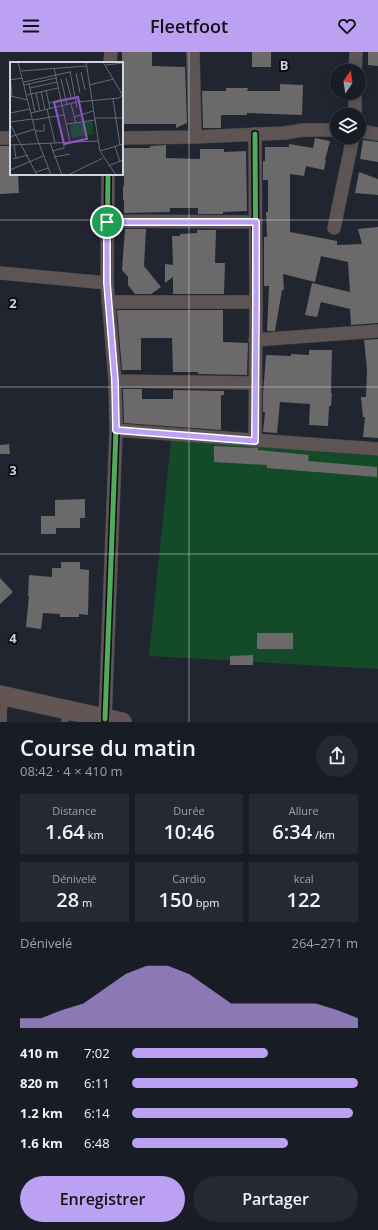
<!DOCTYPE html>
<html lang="fr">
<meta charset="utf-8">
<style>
:root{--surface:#181c24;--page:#252931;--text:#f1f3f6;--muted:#9fa1a6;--line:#363a41;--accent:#bca0f2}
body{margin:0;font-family:"Open Sans",sans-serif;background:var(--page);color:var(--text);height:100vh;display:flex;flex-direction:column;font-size:15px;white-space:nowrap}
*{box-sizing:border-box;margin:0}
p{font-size:13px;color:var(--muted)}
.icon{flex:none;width:22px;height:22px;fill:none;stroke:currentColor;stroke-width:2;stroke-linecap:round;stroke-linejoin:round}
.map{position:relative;height:670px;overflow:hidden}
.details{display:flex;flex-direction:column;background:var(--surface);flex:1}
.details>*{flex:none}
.needle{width:26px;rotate:13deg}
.tools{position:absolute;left:330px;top:12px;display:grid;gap:8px}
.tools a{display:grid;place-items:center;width:36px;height:36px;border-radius:50%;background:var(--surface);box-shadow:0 2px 6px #0003,0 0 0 1px var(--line);font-size:20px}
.pin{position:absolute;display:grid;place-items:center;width:34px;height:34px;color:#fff;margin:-17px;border:2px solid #fff;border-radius:50%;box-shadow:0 1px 4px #0007}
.round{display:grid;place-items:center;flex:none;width:42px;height:42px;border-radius:21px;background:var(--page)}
.summary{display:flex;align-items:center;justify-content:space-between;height:68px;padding:0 20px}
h1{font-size:22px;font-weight:600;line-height:30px}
.stats{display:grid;grid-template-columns:repeat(3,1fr);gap:6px;height:68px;padding:4px 20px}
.stats div{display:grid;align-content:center;border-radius:0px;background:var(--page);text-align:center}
.stats b{font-size:20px;font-weight:600}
.stats small{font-size:11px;font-weight:400}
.stats p{font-size:11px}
.chart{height:112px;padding:8px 20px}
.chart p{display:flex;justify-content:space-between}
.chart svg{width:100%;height:72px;margin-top:4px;fill:var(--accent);opacity:.7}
.button{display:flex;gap:8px;margin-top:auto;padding:8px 20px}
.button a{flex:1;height:46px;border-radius:24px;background:var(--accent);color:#111;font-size:16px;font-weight:600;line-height:46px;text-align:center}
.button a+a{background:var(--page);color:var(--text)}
ul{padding:0 20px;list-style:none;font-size:13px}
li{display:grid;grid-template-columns:64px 48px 1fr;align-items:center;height:30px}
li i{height:10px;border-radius:5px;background:var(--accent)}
header{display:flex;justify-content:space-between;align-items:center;height:52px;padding:0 20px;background:var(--accent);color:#111;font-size:18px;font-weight:600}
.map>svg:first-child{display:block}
.green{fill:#134b28}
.building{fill:#6c696b}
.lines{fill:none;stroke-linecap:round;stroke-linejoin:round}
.lane-casing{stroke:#3d424b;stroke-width:8}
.street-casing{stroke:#3d424b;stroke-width:14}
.secondary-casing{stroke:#3d424b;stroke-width:20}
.lane{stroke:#5d5453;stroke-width:7}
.street{stroke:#5d5453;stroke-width:13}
.secondary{stroke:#625554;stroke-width:19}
.cycleway-casing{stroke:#080c15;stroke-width:8}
.cycleway{stroke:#51ab58;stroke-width:5}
.route-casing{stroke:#fff;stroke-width:8}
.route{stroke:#bca0f2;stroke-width:5}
.grid{fill:none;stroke:#cdd3e2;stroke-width:1;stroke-opacity:0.55}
.inset-road{fill:none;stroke:#656b77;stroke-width:1}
.view{fill:#9056c8;fill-opacity:0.15;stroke:#9056c8;stroke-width:2}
.inset-edge{fill:none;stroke:#cdd3e2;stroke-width:2}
.grid-label{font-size:13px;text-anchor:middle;font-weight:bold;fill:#cdd3e2;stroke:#080c15;stroke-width:4;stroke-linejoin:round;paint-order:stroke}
</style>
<header><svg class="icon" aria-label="menu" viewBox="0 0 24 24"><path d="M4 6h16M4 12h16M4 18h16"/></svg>Fleetfoot<svg class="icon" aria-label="heart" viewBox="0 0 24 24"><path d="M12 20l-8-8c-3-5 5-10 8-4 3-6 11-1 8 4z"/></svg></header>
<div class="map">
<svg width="378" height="670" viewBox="0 0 378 670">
<rect width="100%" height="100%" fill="#202530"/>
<path class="green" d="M 171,388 L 378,404 L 378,617 L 149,604 Z"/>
<path class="building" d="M 122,0 L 152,0 L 152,14 L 185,15 L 187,71 L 176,76 L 176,72 L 122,72 Z
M 252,0 L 271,0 L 271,15 L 252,15 Z
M 368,0 L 378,0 L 378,14 L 368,13 Z
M 280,32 L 303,33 L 302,63 L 247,61 L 247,63 L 221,63 L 221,76 L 203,76 L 202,39 L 226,39 L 226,36 L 248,36 L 247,39 L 280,39 Z
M 315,86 L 330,89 L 325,108 L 326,108 L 324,118 L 306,114 L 304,124 L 290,122 L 290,180 L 337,189 L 337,193 L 362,192 L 358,177 L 378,175 L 378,271 L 351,273 L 350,257 L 321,250 L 317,265 L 305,263 L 312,231 L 350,240 L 348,210 L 321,204 L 315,230 L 283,222 L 284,238 L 282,238 L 275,279 L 267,279 L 269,234 L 264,234 L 264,185 L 267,185 L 266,160 L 268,160 L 268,128 L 263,128 L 263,109 L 265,109 L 265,95 L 289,95 L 289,92 L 313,96 Z
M 363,88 L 378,90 L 378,110 L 360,107 Z
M 166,93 L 166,106 L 200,107 L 200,97 L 224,97 L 224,100 L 246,99 L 247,159 L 223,160 L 223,162 L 198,162 L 198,156 L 170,156 L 170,160 L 124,161 L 124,148 L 123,148 L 123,134 L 124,134 L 124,96 L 150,96 L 150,94 Z
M 0,94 L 11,94 L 11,122 L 18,122 L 19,141 L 0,142 Z
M 359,120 L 378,127 L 378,143 L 355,141 Z
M 125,177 L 146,177 L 144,214 L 161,235 L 151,242 L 135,242 L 128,233 L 128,225 L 122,218 Z
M 197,178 L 216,178 L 215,211 L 225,211 L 224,242 L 173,242 L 173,225 L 165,231 L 165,212 L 173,213 L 172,184 L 180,184 L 180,182 L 197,181 Z
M 117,258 L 223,258 L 223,290 L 248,291 L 247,323 L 198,322 L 198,320 L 173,320 L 172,286 L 141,286 L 141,318 L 122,318 Z
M 378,287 L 378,386 L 363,385 L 365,365 L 363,365 L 361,345 L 366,345 L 367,317 L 364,288 Z
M 309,298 L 332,298 L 331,341 L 332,341 L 331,354 L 329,354 L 328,374 L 309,373 L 310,352 L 280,350 L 277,381 L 263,380 L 265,360 L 263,360 L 263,342 L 266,303 L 291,304 L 291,302 L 309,303 Z
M 123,337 L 142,337 L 142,347 L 173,347 L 173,338 L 224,339 L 224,343 L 221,343 L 221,378 L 124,371 Z
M 9,392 L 10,402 L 0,402 L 0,393 Z
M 214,394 L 258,396 L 258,398 L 309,403 L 308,409 L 377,415 L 377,425 L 267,416 L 267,413 L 214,410 Z
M 85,447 L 85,466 L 80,466 L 80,476 L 56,476 L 56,482 L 41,482 L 41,464 L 55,464 L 55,448 Z
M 61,510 L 80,510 L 80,517 L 89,518 L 88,563 L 79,562 L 79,565 L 60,565 L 60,562 L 43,561 L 41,577 L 26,575 L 29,544 L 28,544 L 29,523 L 52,525 L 52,516 L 61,516 Z
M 0,526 L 13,540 L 0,552 Z
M 257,581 L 293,581 L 293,597 L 257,597 Z
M 253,603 L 253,613 L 230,613 L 230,604 Z"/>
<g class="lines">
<defs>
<path id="lane" d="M 3,670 L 4,644
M 65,670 L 65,658"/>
<path id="street" d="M 193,0 L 195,85
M 110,11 L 111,0
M 355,19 L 356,0
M 355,63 L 355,41
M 359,79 L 378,82
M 255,82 L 256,250 L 255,389
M 0,86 L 11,86
M 122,86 L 195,85 L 285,81 L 303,78 L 337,78
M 107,169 L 256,170
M 334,176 L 353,85
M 0,221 L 107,231
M 108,250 L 256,250
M 255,288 L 378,279
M 115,329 L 256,331
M 116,378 L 378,397
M 105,667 L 116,378 L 115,329 L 107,231 L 108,122"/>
<path id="secondary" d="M 0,643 L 122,670"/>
</defs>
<use href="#lane" class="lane-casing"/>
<use href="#street" class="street-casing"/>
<use href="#secondary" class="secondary-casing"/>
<use href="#lane" class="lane"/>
<use href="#street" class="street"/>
<use href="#secondary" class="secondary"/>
<defs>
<path id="cycleway" d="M 255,82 L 256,250 L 255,389
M 105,667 L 116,378 L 115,329 L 107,231 L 108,122"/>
</defs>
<use href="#cycleway" class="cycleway-casing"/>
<use href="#cycleway" class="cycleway"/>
</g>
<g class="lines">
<defs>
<path id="route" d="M 107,170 L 256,170 L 256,250 L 255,389 L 116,378 L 115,329 L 107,231 Z"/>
</defs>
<use href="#route" class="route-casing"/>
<use href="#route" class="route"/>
</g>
<path class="grid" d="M 189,0 L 189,670M 0,168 L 378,168M 0,335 L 378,335M 0,502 L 378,502"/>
<g transform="translate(10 10)">
<rect width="113" height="113" fill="#202530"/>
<path d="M 82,59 L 84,72 L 62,76 L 60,62 Z" fill="#134b28"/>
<path class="inset-road" d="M 8,0 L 27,76 L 41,113M 76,0 L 90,89 L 106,113M 93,0 L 112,32M 96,3 L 113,1M 44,6 L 60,80M 11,9 L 76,4M 60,9 L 67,46M 71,10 L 75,28M 0,11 L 2,34M 66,11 L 70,31M 56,16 L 61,35M 51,17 L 57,43M 0,18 L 12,16M 14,20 L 60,10M 19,22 L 25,50M 14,23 L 46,16M 79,23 L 104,17M 20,26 L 47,20M 36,28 L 40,47M 31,29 L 35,48M 26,31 L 30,49M 17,33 L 48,26M 0,34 L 18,38M 103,37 L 110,83M 39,41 L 51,38M 61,42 L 66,61M 37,47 L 45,81M 0,51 L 20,47M 21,51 L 67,40 L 109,36 L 113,32M 64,55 L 83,49M 84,56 L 113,56M 23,58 L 54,53M 0,60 L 22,57M 0,62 L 27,113M 57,62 L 85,58M 25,69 L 34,69 L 34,62M 0,75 L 25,67M 40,81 L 52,113M 0,83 L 88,79M 4,83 L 6,96M 105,84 L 110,100M 42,89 L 54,86 L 54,80M 90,89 L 113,82M 44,95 L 60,92M 3,97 L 18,93M 98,104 L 113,98M 0,108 L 33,94M 26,110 L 38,106M 58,113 L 93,96"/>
<path class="view" d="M 68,35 L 77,77 L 54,82 L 44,40 Z"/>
<rect width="113" height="113" class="inset-edge"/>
</g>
<g class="grid-label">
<text x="284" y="18">B</text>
<text x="13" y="256">2</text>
<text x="13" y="423">3</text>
<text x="13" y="591">4</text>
</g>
</svg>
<div class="tools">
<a><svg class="needle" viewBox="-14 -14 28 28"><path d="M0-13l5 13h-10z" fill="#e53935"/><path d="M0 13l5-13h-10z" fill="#9fa1a6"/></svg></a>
<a><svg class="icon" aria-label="layers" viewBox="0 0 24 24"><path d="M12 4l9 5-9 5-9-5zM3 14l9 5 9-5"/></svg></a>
</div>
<div class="pin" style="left:107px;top:170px;background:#1e9e55"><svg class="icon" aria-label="arrive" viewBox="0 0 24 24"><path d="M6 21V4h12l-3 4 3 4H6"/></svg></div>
</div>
<section class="details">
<div class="summary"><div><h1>Course du matin</h1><p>08:42 · 4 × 410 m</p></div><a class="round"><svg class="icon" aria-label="share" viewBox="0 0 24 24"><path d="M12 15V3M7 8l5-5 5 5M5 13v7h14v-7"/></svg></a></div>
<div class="stats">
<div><p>Distance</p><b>1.64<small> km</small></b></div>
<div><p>Durée</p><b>10:46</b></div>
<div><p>Allure</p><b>6:34<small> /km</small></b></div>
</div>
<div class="stats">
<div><p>Dénivelé</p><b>28<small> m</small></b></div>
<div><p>Cardio</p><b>150<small> bpm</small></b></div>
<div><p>kcal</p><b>122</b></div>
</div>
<div class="chart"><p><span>Dénivelé</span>264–271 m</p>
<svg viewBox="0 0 160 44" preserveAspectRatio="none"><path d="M0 44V38L10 38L20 33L30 29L40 20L50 11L60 6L70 6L80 11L90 20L100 29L110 29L120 29L130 29L140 29L150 33L160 38V44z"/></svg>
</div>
<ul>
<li><b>410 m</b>7:02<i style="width:60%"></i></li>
<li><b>820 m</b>6:11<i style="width:100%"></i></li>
<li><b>1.2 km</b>6:14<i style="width:98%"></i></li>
<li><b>1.6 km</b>6:48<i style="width:69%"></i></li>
</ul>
<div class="button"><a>Enregistrer</a><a>Partager</a></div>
</section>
